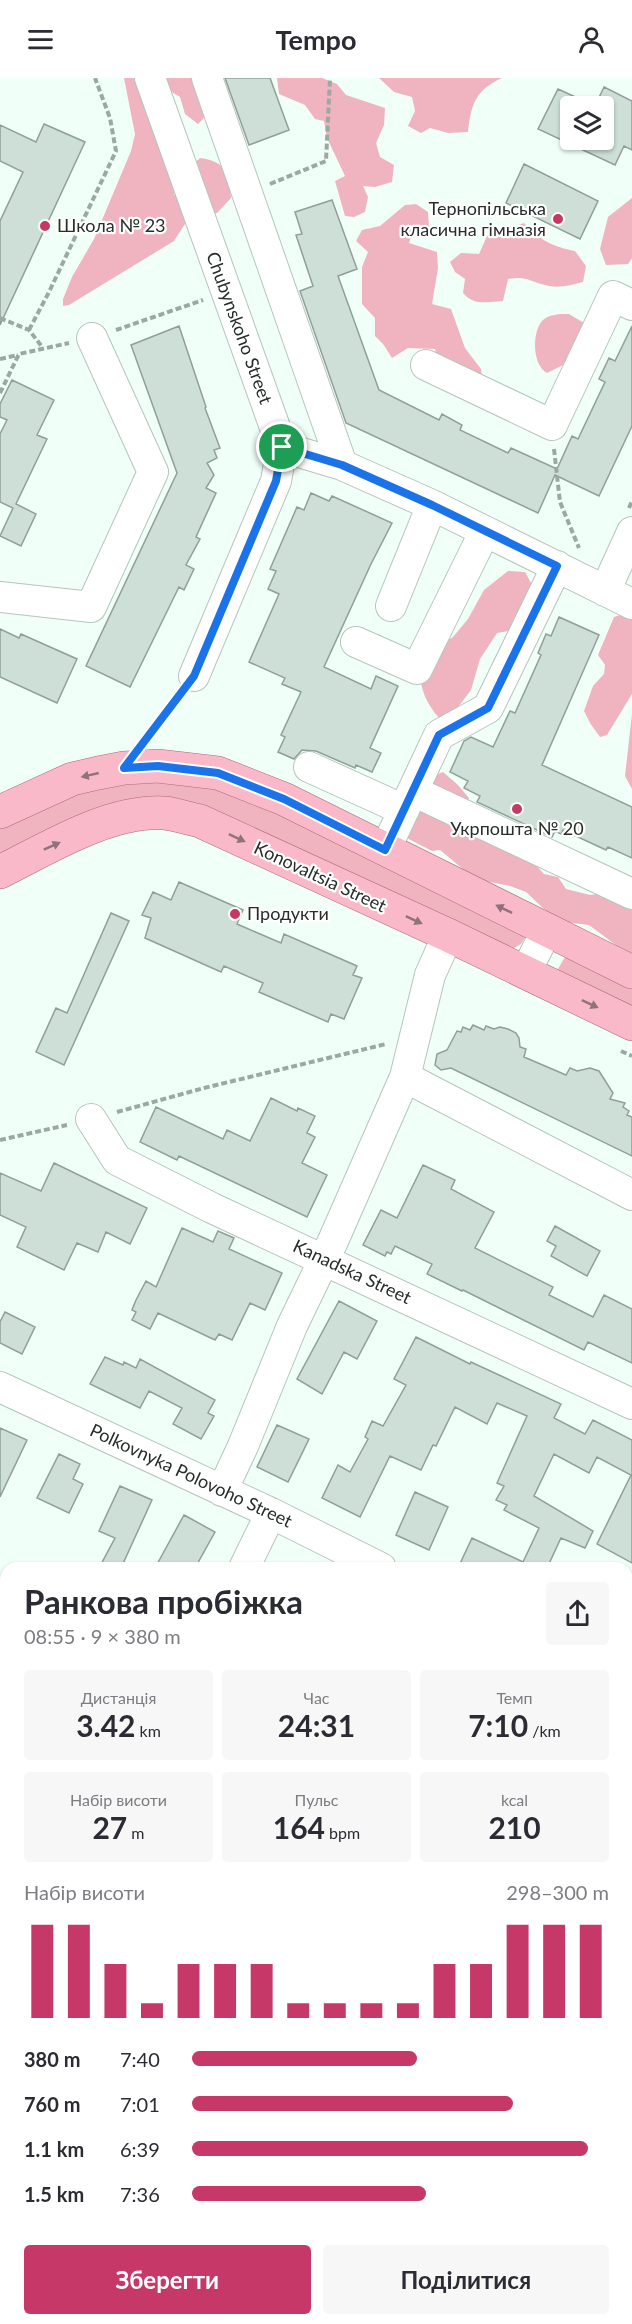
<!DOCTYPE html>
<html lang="uk">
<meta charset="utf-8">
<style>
:root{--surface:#fff;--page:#f7f7f7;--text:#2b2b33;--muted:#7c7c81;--accent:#c53867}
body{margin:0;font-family:Lato,sans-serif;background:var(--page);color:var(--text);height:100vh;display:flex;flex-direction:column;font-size:22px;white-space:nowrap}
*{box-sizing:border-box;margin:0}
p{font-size:20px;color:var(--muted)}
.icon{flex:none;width:33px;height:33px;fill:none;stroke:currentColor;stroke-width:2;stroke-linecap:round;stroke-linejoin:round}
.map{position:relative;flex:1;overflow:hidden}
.side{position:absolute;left:0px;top:1484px;width:633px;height:764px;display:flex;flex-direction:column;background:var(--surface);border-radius:18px 18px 0 0;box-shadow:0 2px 4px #0004}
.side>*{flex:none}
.buttons{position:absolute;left:560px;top:18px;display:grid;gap:12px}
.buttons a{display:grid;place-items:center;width:54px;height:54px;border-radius:6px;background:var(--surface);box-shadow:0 2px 4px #0004;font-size:30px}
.pin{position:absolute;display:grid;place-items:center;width:51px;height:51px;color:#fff;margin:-26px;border:3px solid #fff;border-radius:50%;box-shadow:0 2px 6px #0007}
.round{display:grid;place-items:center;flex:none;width:63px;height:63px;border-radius:6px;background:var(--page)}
.summary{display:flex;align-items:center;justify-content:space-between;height:102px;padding:0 24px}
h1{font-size:33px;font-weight:700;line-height:45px}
.figures{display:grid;grid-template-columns:repeat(3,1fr);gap:9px;height:102px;padding:6px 24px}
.figures div{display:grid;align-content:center;border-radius:6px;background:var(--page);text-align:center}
.figures b{font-size:30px;font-weight:700}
.figures small{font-size:16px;font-weight:400}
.figures p{font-size:16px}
.chart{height:168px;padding:12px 24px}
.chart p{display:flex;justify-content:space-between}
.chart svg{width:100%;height:108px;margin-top:6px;stroke:var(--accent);stroke-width:6}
.button{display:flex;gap:12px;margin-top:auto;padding:12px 24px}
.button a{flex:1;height:69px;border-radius:6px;background:var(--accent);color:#fff;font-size:24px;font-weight:700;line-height:69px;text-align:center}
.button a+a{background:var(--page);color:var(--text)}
ul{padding:0 24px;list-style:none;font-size:20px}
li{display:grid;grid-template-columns:96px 72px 1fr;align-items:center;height:45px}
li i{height:15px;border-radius:8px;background:var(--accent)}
header{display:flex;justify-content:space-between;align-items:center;height:78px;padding:0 24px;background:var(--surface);font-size:27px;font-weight:700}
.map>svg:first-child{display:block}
.green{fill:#f0b3c0}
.building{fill:#cddfd7;stroke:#8fa098;stroke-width:1.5}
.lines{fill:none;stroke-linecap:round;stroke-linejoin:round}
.minor-casing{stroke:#b4c6be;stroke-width:32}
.major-casing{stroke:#ae6a7a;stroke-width:34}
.path{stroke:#9ca8a3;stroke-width:4;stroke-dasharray:6 3;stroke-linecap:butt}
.minor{stroke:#fff;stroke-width:30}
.major{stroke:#fab9c9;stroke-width:33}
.oneway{fill:#90737a}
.route-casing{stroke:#fff;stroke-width:12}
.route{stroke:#1a73e8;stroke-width:8}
.poi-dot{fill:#c53867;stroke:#fff;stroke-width:2}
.labels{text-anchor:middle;stroke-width:4.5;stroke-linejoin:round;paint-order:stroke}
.poi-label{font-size:18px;fill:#262d2a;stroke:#fff;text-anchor:start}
.street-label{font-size:18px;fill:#262d2a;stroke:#fff}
</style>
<header><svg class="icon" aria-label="menu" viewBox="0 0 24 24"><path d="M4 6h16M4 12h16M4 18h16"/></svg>Tempo<svg class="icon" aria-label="person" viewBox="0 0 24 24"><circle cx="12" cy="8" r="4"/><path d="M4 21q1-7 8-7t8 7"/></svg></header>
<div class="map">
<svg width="632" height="2246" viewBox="0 0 632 2246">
<rect width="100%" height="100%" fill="#f0fff8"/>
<path class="green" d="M 124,0 L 156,0 L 176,97 L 174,116 L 189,132 L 185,146 L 174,163 L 69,227 L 63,228 L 63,221 L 72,199 L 94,161 L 131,73 L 135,56 Z
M 164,0 L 202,0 L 211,24 L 203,41 L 198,46 L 185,36 L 180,19 L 165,10 Z
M 277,0 L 322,0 L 337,6 L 346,17 L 385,30 L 384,47 L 376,65 L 380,79 L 394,87 L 392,104 L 375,109 L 363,108 L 368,119 L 365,134 L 354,139 L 345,138 L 335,103 L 345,98 L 327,60 L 324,43 L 315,41 L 305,27 L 279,16 Z
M 379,0 L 502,0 C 475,12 471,27 468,54 L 448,55 L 430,50 L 421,55 L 408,48 L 415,33 L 412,19 L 394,14 Z
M 200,80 C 227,84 229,95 231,120 L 217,135 L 201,136 L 187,92 Z
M 632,120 L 632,180 L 628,186 L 606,187 L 600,171 L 608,139 Z
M 416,126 L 428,134 L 429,149 L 412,156 L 409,165 L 437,174 L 438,190 L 432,226 L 451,231 L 465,270 L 481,291 L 483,305 L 440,288 L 435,271 L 408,270 L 392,280 L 383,266 L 375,258 L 375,240 L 362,226 L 362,189 L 368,174 L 356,163 L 362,152 L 380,148 L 405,127 Z
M 524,145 C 539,162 554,169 575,173 L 586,188 L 583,204 C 571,207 558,211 545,207 C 527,203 528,198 508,201 L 503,223 C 487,224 474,228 463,215 L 465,201 L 455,194 L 450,184 L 461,175 L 479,176 L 487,158 Z
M 569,236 L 584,245 L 567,285 L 547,295 C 532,287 532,255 542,243 C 548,236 560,236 569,236 Z
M 508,493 L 525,494 L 535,512 L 514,552 L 497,555 L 480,581 L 471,612 L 449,641 L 439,640 C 426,625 421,612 419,592 L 435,570 L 453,559 L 468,541 L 484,512 Z
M 632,533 L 632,616 L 607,657 L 600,659 L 590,645 L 584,633 L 593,608 L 604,596 L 605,587 L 598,577 L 614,539 Z
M 632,636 L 632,711 L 625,698 Z
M 443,694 L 458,707 L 469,720 L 463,735 L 534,785 L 544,796 L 558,799 L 566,811 L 590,817 L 605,815 L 632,824 L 632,879 L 589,847 L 564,844 L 544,831 L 526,814 L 510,808 L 475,801 L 440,772 L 432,773 L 401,757 L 428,700 Z
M 111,701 L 213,704 L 526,858 L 521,866 L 509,873 L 202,730 L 0,782 L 0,746 Z
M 565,879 L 632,904 L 632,932 L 555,896 Z
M 0,1869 L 6,1869 L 6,1926 L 0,1915 Z
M 632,2136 L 632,2192 C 625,2173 627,2155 632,2136 Z
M 0,2138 L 6,2140 L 6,2241 L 28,2241 L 29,2246 L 0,2246 Z
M 47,2241 L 269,2241 L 288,2243 L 318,2241 L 321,2246 L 51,2246 Z
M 372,2241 L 439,2241 L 432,2246 L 364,2246 Z
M 491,2241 L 541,2241 L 546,2246 L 492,2246 Z"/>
<path class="building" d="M 225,0 L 270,0 L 289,52 L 249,67 Z
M 604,9 L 632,23 L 632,72 L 624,68 L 615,87 L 538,51 L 558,11 L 595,28 L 570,28 L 570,62 L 603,62 L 603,28 L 595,28 Z
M 44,46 L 85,64 L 0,247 L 0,143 L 23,94 L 0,83 L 0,47 L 36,64 Z
M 524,86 L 598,123 L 580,161 L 506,125 Z
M 332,122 L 357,191 L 338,198 L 379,312 L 439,342 L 442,336 L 462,347 L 460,352 L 508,375 L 511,370 L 557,391 L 572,358 L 578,361 L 605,304 L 599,301 L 609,280 L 615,283 L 632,248 L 632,348 L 599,418 L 555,397 L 538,435 L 346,345 L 300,213 L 313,208 L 296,157 L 302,156 L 295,134 Z
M 179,248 L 206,329 L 205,330 L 220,370 L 214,372 L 217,380 L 207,385 L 214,397 L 206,410 L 216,415 L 196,459 L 200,461 L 186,487 L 194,491 L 184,512 L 179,509 L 130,609 L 86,588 L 177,395 L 131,267 Z
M 12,302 L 54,322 L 37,357 L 47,361 L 16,426 L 36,436 L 21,468 L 0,458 L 13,430 L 0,424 L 0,356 L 7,342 L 0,339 L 0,326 Z
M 311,415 L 329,423 L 332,418 L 392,445 L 371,486 L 324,589 L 371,611 L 376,598 L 398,608 L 370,670 L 381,675 L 372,694 L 356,687 L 355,690 L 316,673 L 302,672 L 294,681 L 278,674 L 285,659 L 281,657 L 301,614 L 282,606 L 285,600 L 249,584 L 279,516 L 268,511 L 276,493 L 270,491 L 297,429 L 304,432 Z
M 559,539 L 599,557 L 542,687 L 632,729 L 632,780 L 608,769 L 606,772 L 563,752 L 561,756 L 555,753 L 552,759 L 477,724 L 480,718 L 464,710 L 468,703 L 450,694 L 464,663 L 471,659 L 493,669 L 510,633 L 515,635 L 541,577 L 538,575 L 546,556 L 551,558 Z
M 0,551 L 19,560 L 21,556 L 77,581 L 57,625 L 0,599 Z
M 179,804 L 243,832 L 237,846 L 281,865 L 284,856 L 357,888 L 353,897 L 362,900 L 344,941 L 331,936 L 328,944 L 259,914 L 263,905 L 224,888 L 221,894 L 145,860 L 151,840 L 142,837 L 153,814 L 171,822 Z
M 111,835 L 129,843 L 64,987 L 36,974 L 56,930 L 67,935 Z
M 473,947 L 484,952 L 486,948 L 494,951 L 500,949 L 508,951 L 516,955 L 519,960 L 520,969 L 526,971 L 524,979 L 566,997 L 570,990 L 577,993 L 590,990 L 599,993 L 613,1015 L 610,1021 L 625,1025 L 623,1029 L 629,1033 L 627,1037 L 632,1039 L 632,1078 L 451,990 L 441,992 L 435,987 L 437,976 L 447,972 L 457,953 L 461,954 L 463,949 L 470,952 Z
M 271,1020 L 297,1033 L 298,1030 L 315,1038 L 307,1055 L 315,1059 L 302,1085 L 327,1097 L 307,1139 L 179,1078 L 177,1082 L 140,1064 L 156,1029 L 223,1061 L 227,1052 L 250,1063 Z
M 54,1085 L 147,1130 L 130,1166 L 106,1154 L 98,1174 L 77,1165 L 64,1192 L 17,1169 L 26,1149 L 0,1137 L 0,1095 L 41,1113 Z
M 423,1087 L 455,1102 L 451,1111 L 494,1134 L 475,1170 L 553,1209 L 549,1217 L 593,1239 L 604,1217 L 632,1231 L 632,1285 L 588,1264 L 584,1272 L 463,1212 L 462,1213 L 427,1196 L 432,1186 L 395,1168 L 391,1176 L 387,1174 L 385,1178 L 363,1167 L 381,1132 L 397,1140 Z
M 555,1148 L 600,1173 L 587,1198 L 551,1178 L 556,1168 L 547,1163 Z
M 182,1150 L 213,1164 L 218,1153 L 234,1160 L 229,1171 L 282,1195 L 265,1232 L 250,1225 L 232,1262 L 219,1256 L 215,1262 L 158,1235 L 150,1251 L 132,1242 L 136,1234 L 132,1232 L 136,1222 L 146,1203 L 156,1209 Z
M 339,1223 L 377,1243 L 357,1281 L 344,1274 L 322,1316 L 297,1301 Z
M 5,1234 L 35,1249 L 22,1276 L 0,1265 L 0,1244 Z
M 416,1259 L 470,1286 L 471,1284 L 561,1326 L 554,1340 L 585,1356 L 593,1342 L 632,1362 L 632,1485 L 597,1466 L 631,1397 L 597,1379 L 589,1395 L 554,1376 L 534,1418 L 593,1453 L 585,1470 L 561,1460 L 547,1490 L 458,1490 L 472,1460 L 523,1484 L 539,1450 L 504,1432 L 507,1427 L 496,1422 L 504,1408 L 497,1405 L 527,1338 L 497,1325 L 487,1346 L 455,1329 L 436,1368 L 433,1367 L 421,1392 L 390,1378 L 360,1439 L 322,1420 L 338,1387 L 350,1394 L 368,1361 L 365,1359 L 372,1343 L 383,1348 L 406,1307 L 394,1301 Z
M 105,1279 L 123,1287 L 124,1284 L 136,1290 L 140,1281 L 215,1322 L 208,1335 L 214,1338 L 201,1361 L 173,1346 L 182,1330 L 149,1313 L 140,1330 L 90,1306 Z
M 277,1347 L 309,1361 L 288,1404 L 257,1389 Z
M 0,1350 L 27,1362 L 0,1419 Z
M 59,1376 L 80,1386 L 73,1401 L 83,1406 L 69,1435 L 37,1420 Z
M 120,1408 L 152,1422 L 121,1490 L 99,1490 L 115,1460 L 99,1453 Z
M 415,1414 L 448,1429 L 429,1472 L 396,1457 Z
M 184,1437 L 215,1454 L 195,1490 L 155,1490 Z"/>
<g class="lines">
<defs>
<path id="minor" d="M 150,0 L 282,369 L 342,387 L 432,427 L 632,526
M 207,0 L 342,387
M 426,287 L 552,347 L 613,218 L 632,227
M 605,513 L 632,454
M 0,519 L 91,529 L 153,394 L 92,260
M 391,528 L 432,427
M 356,564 L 417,591 L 485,453
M 194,598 L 276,403 L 282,369
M 309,689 L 404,732
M 413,713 L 632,816
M 385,772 L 439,657 L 488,630 L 557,488
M 525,895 L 547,852
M 405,999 L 632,1117
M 91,1041 L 117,1082 L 212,1130 L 632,1326
M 0,1309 L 271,1435 L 381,1490
M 222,1413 L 243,1368 L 292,1248 L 333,1163 L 405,999 L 430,897 L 448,857
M 244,1490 L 271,1435
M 0,1584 L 6,1587
M 627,1595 L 632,1584
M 0,1839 L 6,1842
M 627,1888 L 632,1890
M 627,2106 L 632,2106
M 0,2119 L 6,2122
M 627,2228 L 631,2246
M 563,2241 L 566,2246
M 475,2246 L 477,2241"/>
<path id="major" d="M 0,734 L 72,701 L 98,695 L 124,690 L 158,688 L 218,695 L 284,721 L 632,894
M 0,794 C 48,770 109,732 164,735 C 176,736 189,741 200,743 L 448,857 L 632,946"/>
</defs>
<use href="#minor" class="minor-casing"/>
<use href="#major" class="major-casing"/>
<path class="path" d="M 270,106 L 326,83 L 330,0
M 0,240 L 29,252 L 43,270
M 29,252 L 49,214 L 116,73 L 110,40 L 95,0
M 116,252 L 203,222
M 0,281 L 18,277
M 0,315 L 19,276 L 69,265
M 554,371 L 560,424 L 579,470
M 629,430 L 632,423
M 146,662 L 179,618
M 621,973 L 632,978
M 117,1034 L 204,1010 L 386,966
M 0,1062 L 67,1047"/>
<use href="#minor" class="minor"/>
<use href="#major" class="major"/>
</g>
<defs><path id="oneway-solid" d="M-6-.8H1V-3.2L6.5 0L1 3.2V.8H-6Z" transform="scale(1.5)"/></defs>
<g class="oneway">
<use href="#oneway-solid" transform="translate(90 697) rotate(167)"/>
<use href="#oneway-solid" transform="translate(237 760) rotate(25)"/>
<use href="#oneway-solid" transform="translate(52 768) rotate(-24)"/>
<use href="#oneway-solid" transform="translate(504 831) rotate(-154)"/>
<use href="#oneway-solid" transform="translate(414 842) rotate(25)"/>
<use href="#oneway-solid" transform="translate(590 926) rotate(25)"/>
</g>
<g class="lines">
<defs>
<path id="route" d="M 282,369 L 342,387 L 432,427 L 557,488 L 488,630 L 439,657 L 385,772 L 284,721 L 218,695 L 158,688 L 124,690 L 194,598 L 276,403 Z"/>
</defs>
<use href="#route" class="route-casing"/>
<use href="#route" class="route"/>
</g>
<g class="poi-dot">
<circle cx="558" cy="141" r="6"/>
<circle cx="45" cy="148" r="6"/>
<circle cx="517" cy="731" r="6"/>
<circle cx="235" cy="836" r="6"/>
</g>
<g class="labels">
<g class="poi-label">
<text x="546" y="137" text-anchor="end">Тернопільська<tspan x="546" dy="21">класична гімназія</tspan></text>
<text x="57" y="154">Школа № 23</text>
<text x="517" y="757" text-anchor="middle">Укрпошта № 20</text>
<text x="247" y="842">Продукти</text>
</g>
<g class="street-label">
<text transform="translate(239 250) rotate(70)" y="6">Chubynskoho Street</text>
<text transform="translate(320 799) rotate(25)" y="6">Konovaltsia Street</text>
<text transform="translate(352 1194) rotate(25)" y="6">Kanadska Street</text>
<text transform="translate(191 1398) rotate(25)" y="6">Polkovnyka Polovoho Street</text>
</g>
</g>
</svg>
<div class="buttons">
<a><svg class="icon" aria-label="layers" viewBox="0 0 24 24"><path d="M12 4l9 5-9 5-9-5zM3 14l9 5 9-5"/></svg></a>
</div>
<div class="pin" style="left:282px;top:369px;background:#1e9e55"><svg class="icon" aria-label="arrive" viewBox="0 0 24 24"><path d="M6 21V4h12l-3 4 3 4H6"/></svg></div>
<section class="side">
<div class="summary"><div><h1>Ранкова пробіжка</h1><p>08:55 · 9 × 380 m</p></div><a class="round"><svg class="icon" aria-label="share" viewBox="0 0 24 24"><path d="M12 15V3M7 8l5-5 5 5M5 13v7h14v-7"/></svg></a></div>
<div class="figures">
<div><p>Дистанція</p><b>3.42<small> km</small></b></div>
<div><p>Час</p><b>24:31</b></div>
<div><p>Темп</p><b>7:10<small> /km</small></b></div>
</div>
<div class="figures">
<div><p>Набір висоти</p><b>27<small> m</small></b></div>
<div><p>Пульс</p><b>164<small> bpm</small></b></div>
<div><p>kcal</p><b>210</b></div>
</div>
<div class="chart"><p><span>Набір висоти</span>298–300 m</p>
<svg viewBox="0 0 160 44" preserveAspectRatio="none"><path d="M5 44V6M15 44V6M25 44V22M35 44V38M45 44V22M55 44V22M65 44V22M75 44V38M85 44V38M95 44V38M105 44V38M115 44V22M125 44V22M135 44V6M145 44V6M155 44V6"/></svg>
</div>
<ul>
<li><b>380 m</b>7:40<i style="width:54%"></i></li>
<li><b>760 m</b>7:01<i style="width:77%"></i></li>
<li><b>1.1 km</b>6:39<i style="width:95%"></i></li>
<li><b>1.5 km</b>7:36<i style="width:56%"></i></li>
</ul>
<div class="button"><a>Зберегти</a><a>Поділитися</a></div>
</section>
</div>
